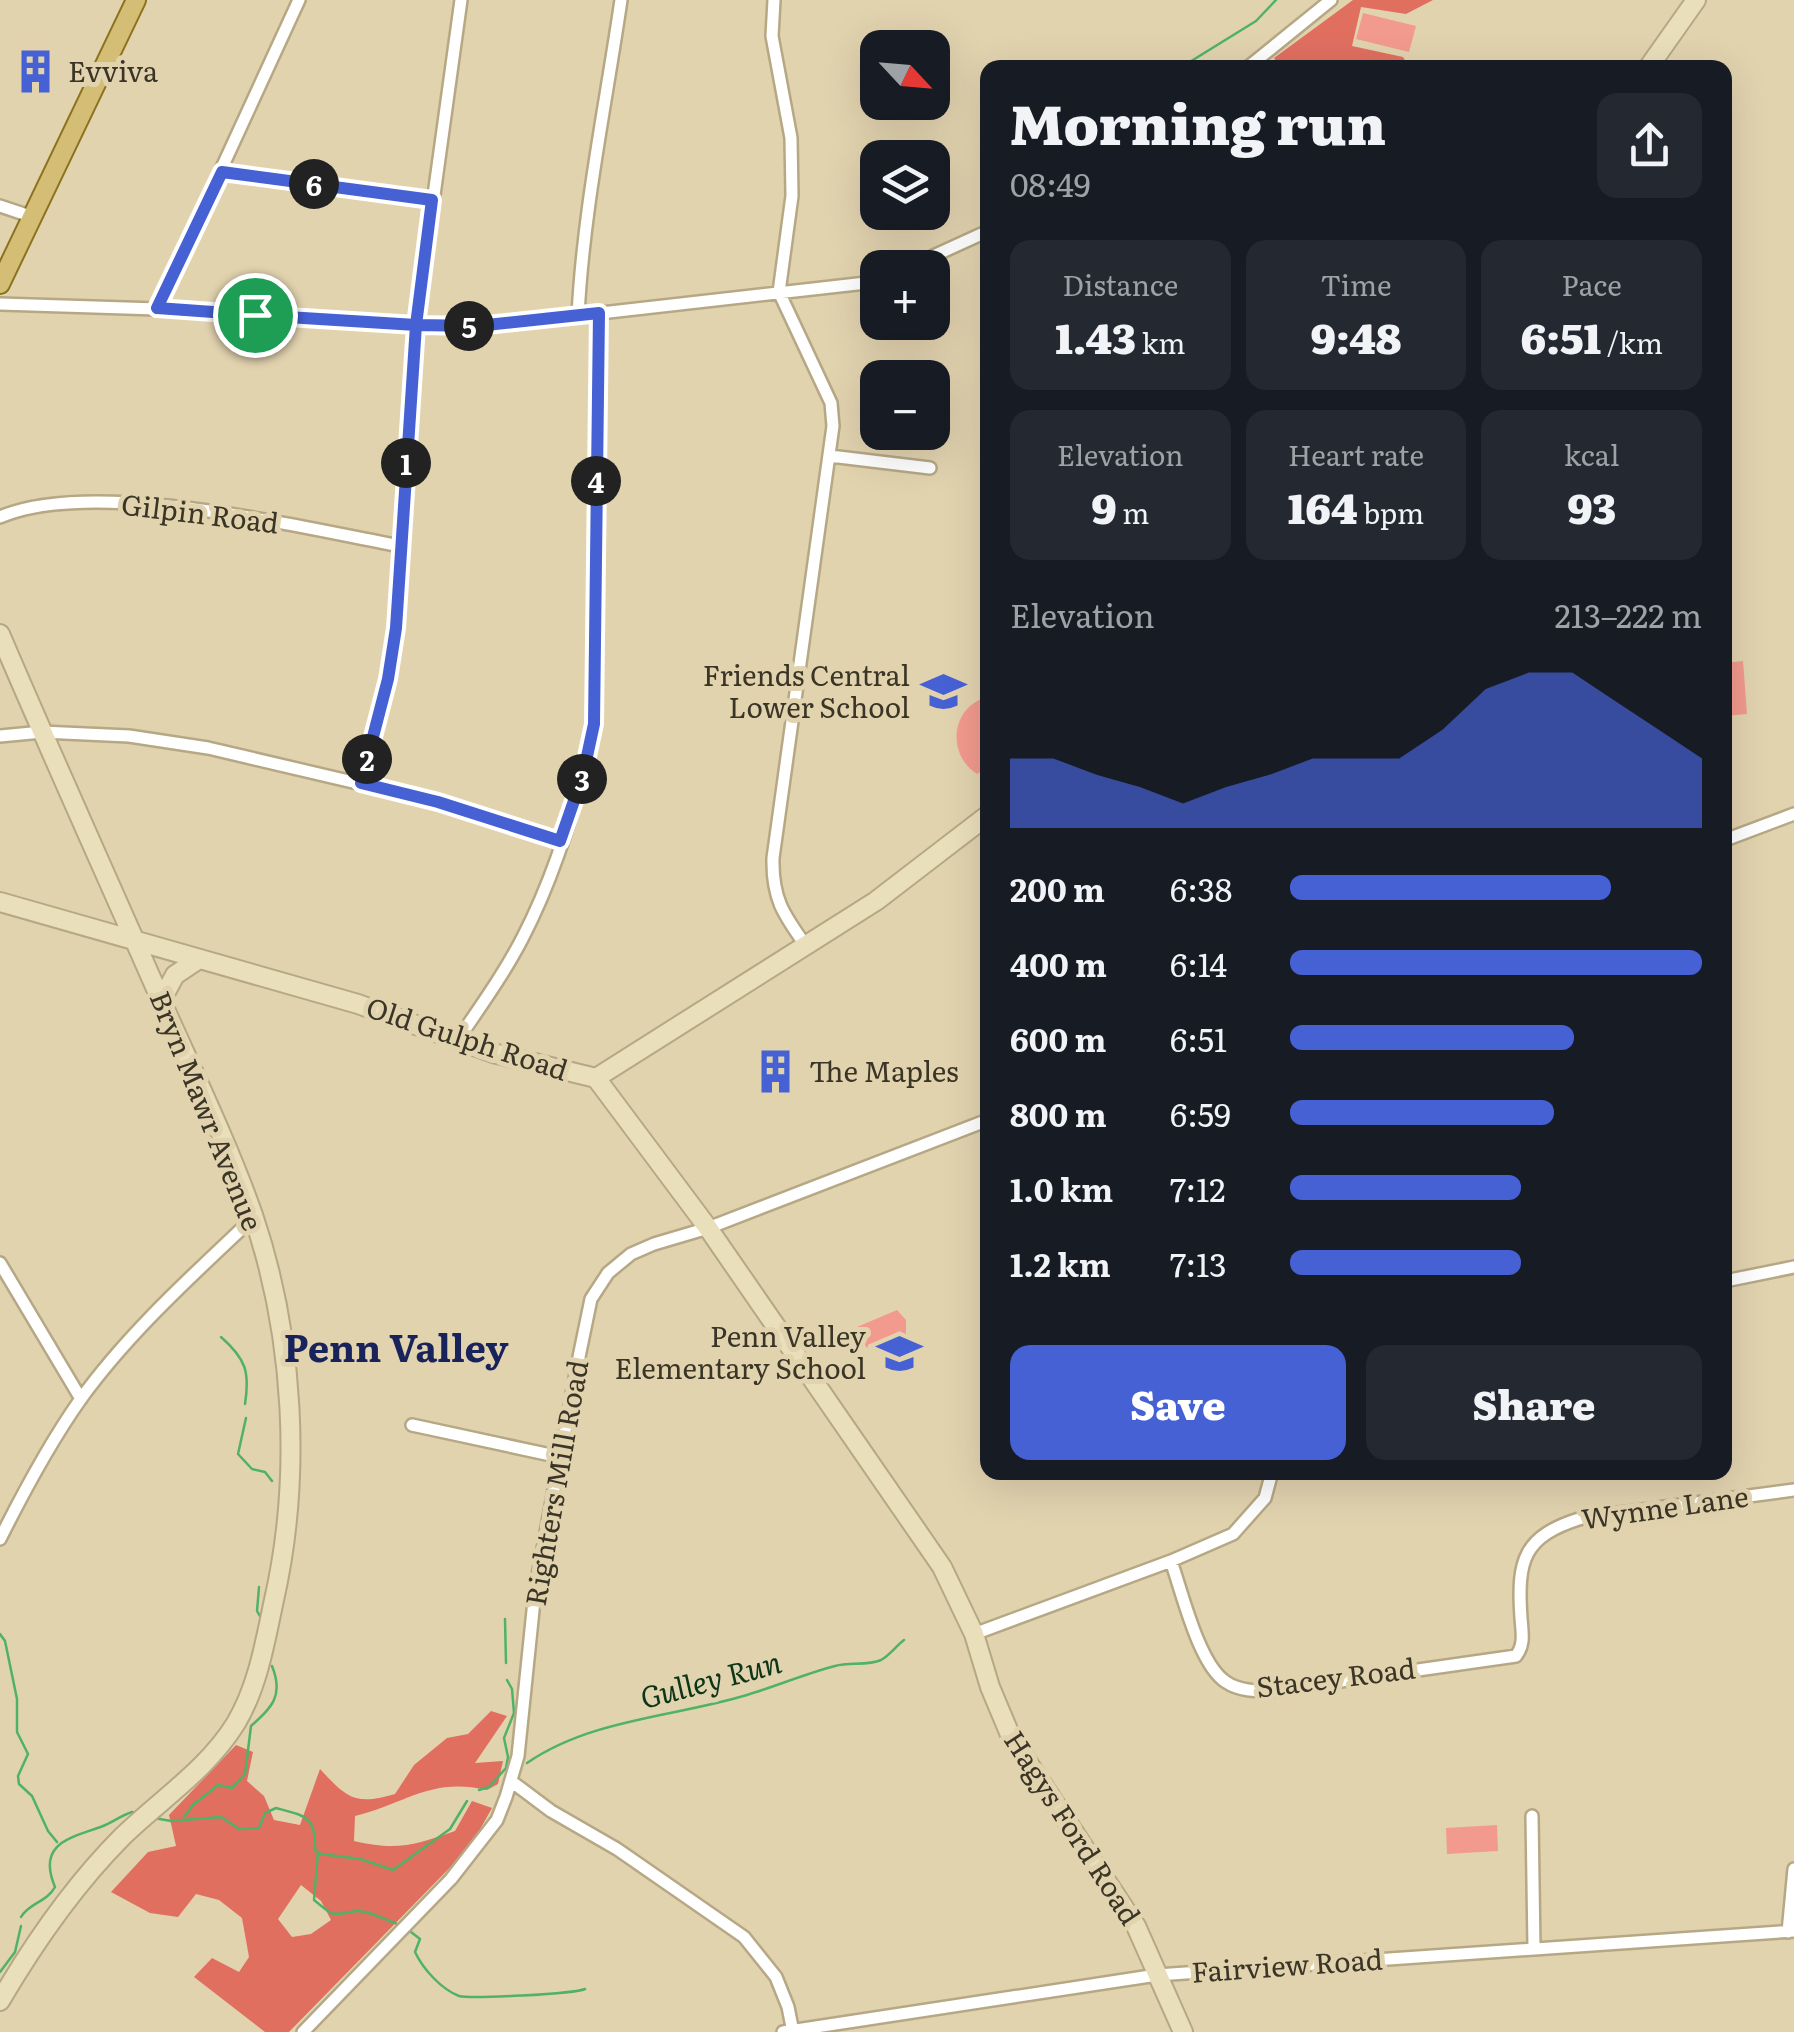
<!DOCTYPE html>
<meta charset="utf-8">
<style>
:root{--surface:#171b24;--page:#242831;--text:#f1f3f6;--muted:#9ea1a6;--accent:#4561d4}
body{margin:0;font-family:Literata,serif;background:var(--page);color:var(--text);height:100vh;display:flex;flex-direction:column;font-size:38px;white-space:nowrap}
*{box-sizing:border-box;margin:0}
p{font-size:32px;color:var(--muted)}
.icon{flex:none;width:55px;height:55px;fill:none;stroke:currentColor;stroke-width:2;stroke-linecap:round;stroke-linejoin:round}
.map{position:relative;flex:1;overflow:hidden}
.drawer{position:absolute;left:980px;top:60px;width:752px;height:1420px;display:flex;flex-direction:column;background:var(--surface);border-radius:20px;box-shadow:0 10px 40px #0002}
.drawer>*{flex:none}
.needle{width:65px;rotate:116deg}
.fabs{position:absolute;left:860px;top:30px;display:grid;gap:20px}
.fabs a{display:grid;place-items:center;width:90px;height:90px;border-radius:20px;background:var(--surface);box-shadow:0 10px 40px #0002;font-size:50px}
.pin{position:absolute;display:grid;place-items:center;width:85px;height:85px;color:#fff;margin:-42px;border:5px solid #fff;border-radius:50%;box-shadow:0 2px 10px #0007}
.km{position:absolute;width:50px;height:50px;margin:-25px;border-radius:50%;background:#222;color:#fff;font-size:28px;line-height:50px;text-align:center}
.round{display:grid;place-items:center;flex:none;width:105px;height:105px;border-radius:20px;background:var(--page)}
.overview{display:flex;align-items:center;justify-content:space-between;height:170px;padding:0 30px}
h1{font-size:55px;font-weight:800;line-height:75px}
.figures{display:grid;grid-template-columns:repeat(3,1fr);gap:15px;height:170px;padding:10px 30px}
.figures div{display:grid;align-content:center;border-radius:20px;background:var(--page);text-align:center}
.figures b{font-size:42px;font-weight:800}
.figures small{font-size:28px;font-weight:400}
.figures p{font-size:28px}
.chart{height:280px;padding:20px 30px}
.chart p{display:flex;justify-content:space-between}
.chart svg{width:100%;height:180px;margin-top:10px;fill:var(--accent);opacity:.7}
.cta{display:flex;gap:20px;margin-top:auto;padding:20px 30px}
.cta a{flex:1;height:115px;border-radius:20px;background:var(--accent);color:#fff;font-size:40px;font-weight:800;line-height:115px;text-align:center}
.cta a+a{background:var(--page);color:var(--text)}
ul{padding:0 30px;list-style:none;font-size:32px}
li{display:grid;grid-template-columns:160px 120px 1fr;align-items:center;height:75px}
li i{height:25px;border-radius:12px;background:var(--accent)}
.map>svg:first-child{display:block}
.green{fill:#f29a8d}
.forest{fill:#e06f60;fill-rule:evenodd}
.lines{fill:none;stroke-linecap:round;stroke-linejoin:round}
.stream{stroke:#4fb267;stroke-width:2.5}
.street-casing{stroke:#b6a885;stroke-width:16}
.secondary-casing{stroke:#b6a885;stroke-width:22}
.primary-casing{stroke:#8c721f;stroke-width:22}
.street{stroke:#fff;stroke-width:11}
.secondary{stroke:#eadfbb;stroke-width:18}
.primary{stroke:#d4be76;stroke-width:18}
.route-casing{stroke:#fff;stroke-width:20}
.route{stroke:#4561d4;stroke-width:12}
.labels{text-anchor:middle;stroke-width:10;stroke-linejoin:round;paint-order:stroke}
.poi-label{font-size:28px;fill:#3a3526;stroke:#e2d3af;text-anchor:start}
.street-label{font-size:28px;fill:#3a3526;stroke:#e2d3af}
.water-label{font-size:30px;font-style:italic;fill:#0d3618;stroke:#e2d3af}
.district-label{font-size:38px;font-weight:bold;fill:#17235a;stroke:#e2d3af}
</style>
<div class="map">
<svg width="1794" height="2032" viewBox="0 0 1794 2032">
<rect width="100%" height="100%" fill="#e2d3af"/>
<path class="green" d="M 1363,13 L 1416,26 L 1409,52 L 1356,39 Z
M 1743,661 L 1747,714 L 1725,716 L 1725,663 Z
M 987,697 L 987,768 L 977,774 C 946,754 951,707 987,697 Z
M 897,1310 L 906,1320 L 906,1338 L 899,1341 L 892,1339 L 870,1348 L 866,1347 L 857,1327 Z
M 1497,1825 L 1498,1851 L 1447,1854 L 1446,1828 Z"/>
<path class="forest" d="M 1353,0 L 1433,0 L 1406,14 L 1361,7 L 1352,46 L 1403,57 L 1409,67 L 1280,67 L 1274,58 Z
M 491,1711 L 507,1716 L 475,1763 L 503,1761 L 498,1784 L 487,1790 C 431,1777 407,1803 355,1816 L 354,1841 C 397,1851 415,1845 455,1831 L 472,1801 L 492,1808 L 470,1847 L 289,2032 L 265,2032 L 194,1977 L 212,1958 L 239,1972 L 249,1957 L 242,1918 L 219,1900 L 196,1894 L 178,1917 L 150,1913 L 111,1892 L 148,1852 L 176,1846 L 169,1815 L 236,1745 L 253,1752 L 247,1781 L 264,1796 L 274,1820 L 300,1825 L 320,1769 C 347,1798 355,1806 395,1794 L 414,1765 L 447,1738 L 468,1734 ZM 301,1885 L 321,1901 L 331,1920 L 311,1934 L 292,1937 L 278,1919 Z"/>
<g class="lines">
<path class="stream" d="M 1180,68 L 1256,21 L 1276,0
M 221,1337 C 246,1359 250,1372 245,1404
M 246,1418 L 238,1454 L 252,1469 L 265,1472 L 272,1481
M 259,1587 L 257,1611 L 261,1618
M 505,1619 L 506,1663
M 0,1634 L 5,1641 L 17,1699 L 17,1732 L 28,1754 L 18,1776 L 19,1784 L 32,1796 L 48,1831 L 57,1842
M 527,1763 C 591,1719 674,1717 747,1695 C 776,1686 805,1674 835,1666 C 849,1662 868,1666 881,1660 C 890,1655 896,1646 904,1640
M 479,1790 L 489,1787 L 506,1768 L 508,1757 L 504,1738 L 514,1713 L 512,1689 L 507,1680
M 184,1817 L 193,1805 L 218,1785 L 232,1788 L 245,1774 L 251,1726 C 272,1707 284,1696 272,1666
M 154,1818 L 171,1821 L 221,1817 L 239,1829 L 259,1828 L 265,1813 L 276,1808 C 306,1816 316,1816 315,1850 L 321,1854 L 360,1859 L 393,1870 L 450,1829 L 467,1801
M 318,1852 L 314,1900 C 334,1916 329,1916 356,1911 C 367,1910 387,1920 397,1924
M 21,1917 C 29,1903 47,1902 55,1887 C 36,1842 72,1838 103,1826 C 113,1822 122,1815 132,1812 L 136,1813
M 411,1932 L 420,1939 L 415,1952 C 423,1969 441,1989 459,1996 C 470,1999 574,1994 585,1989
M 0,1972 L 15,1952 L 21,1926"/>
<defs>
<path id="street" d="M 774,0 L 772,36 L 791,138 L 792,196 L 779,292 L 831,403 L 833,426 L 773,858 C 772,898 783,914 806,946
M 1247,68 L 1331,0
M 222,171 L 432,200
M 0,206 L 33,217
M 907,268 L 988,231
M 0,304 L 157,309 L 477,327 L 866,283 L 878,279
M 157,309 L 299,0
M 578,316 C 583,212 606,103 621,0
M 830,456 L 930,468
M 0,517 C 93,477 299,527 400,546
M 0,736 L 42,732 L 129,736 L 208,748 L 438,802 L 560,841
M 361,783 L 388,679 L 396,628 L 416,325 L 461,0
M 1725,840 L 1794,814
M 457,1041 C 480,1007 504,974 523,937 C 557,871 579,795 594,724 L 599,313
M 0,1263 L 81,1399
M 1725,1281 L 1794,1267
M 412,1425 L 560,1457
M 0,1539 C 24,1491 49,1444 80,1400 C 129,1332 193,1275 254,1217
M 1171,1561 C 1182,1592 1199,1665 1226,1682 C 1239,1691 1256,1691 1271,1691 L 1516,1656 C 1525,1644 1522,1633 1521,1618 C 1517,1560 1523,1536 1582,1518 L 1794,1490
M 974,1634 L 1171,1561 L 1233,1534 L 1265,1498 L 1272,1472
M 511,1781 L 551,1811 L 617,1849 L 744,1937 L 776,1977 L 788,2007 L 793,2032
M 1532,1816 L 1534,1948
M 1788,1932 L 1794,1869
M 303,2032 L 451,1879 L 497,1820 L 506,1797 L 518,1756 L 535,1591 L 579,1357 L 591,1299 L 608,1273 L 631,1254 L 654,1244 L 708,1228 L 988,1120
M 783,2032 L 1157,1975 L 1794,1931"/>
<path id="secondary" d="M 1648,68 L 1696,0
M 0,634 C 52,756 107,877 160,998 C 192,1070 227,1141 253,1215 C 294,1336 302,1476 274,1600 C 265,1642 258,1686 236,1723 C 207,1770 161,1799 123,1836 C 75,1884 34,1943 0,2001
M 0,902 L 358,1004 L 493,1053 L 596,1078 L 876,901 L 988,815
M 161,1001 L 175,975 L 199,959
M 596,1078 L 708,1228 L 942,1567 L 974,1634 L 990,1687 L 1011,1737 L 1136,1926 L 1183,2032"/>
<path id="primary" d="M 0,284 L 136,0"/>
</defs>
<use href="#street" class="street-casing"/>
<use href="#secondary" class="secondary-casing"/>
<use href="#primary" class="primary-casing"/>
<use href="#street" class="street"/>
<use href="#secondary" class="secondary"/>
<use href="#primary" class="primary"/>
</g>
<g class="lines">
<defs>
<path id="route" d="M 255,315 L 416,325 L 396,628 L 388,679 L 361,783 L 438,802 L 560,841 L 583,775 L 594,724 L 599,313 L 477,326 L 416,325 L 432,200 L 222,172 L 157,308 L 255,315"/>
</defs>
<use href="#route" class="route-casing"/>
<use href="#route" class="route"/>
</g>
<defs>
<symbol id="building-bare" viewBox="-9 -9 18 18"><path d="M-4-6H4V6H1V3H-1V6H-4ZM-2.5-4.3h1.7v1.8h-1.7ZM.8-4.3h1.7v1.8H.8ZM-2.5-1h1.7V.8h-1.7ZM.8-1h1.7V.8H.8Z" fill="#4561d4" stroke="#e2d3af" stroke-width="2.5" paint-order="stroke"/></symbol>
<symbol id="school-bare" viewBox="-9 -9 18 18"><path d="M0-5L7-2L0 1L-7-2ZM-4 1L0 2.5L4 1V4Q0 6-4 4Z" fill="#4561d4" stroke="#e2d3af" stroke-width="2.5" paint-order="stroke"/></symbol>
</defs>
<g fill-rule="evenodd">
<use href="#building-bare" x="4" y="40" width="63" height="63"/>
<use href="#school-bare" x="912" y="660" width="63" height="63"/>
<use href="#building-bare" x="744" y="1040" width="63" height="63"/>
<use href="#school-bare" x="868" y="1322" width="63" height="63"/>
</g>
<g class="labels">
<g class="poi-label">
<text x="68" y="82">Evviva</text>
<text x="910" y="686" text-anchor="end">Friends Central<tspan x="910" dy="32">Lower School</tspan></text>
<text x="809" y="1082">The Maples</text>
<text x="866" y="1347" text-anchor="end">Penn Valley<tspan x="866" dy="32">Elementary School</tspan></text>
</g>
<g class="street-label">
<text transform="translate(200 514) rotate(7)" y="10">Gilpin Road</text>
<text transform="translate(467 1039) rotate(18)" y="10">Old Gulph Road</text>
<text transform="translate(206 1111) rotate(68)" y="10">Bryn Mawr Avenue</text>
<text transform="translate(557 1483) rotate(-80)" y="10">Righters Mill Road</text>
<text transform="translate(1665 1508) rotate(-8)" y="10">Wynne Lane</text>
<text transform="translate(1336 1678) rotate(-7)" y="10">Stacey Road</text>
<text transform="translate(1072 1828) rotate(57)" y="10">Hagys Ford Road</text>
<text transform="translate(1287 1966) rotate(-4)" y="10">Fairview Road</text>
</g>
<g class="water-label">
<text transform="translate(711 1681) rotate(-15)" y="10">Gulley Run</text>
</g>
<g class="district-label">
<text x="396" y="1362">Penn Valley</text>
</g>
</g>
</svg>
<div class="fabs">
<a><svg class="needle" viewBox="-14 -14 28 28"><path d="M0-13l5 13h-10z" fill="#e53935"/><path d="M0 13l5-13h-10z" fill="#9ea1a6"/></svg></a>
<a><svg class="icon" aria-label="layers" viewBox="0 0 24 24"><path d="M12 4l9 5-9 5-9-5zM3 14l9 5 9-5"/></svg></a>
<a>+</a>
<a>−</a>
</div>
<div class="pin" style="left:255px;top:315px;background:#1e9e55"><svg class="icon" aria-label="arrive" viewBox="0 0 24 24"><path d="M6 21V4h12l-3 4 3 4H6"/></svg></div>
<b class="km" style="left:406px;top:463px">1</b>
<b class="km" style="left:367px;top:759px">2</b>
<b class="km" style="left:582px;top:779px">3</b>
<b class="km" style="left:596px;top:481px">4</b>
<b class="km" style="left:469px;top:326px">5</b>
<b class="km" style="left:314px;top:184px">6</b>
<section class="drawer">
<div class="overview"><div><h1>Morning run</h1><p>08:49</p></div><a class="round"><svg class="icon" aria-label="share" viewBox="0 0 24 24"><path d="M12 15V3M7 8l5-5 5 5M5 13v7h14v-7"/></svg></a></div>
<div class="figures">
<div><p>Distance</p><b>1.43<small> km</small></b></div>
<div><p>Time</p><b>9:48</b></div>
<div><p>Pace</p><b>6:51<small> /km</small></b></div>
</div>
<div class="figures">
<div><p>Elevation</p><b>9<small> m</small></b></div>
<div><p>Heart rate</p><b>164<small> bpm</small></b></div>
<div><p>kcal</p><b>93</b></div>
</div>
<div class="chart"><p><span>Elevation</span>213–222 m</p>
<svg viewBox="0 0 160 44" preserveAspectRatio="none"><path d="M0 44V27L10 27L20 31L30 34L40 38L50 34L60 31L70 27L80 27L90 27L100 20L110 10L120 6L130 6L140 13L150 20L160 27V44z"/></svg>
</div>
<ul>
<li><b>200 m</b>6:38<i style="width:78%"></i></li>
<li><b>400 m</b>6:14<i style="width:100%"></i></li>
<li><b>600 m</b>6:51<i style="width:69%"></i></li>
<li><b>800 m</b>6:59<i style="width:64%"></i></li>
<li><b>1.0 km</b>7:12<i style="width:56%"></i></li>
<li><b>1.2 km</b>7:13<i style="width:56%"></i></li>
</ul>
<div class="cta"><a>Save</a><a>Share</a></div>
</section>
</div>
